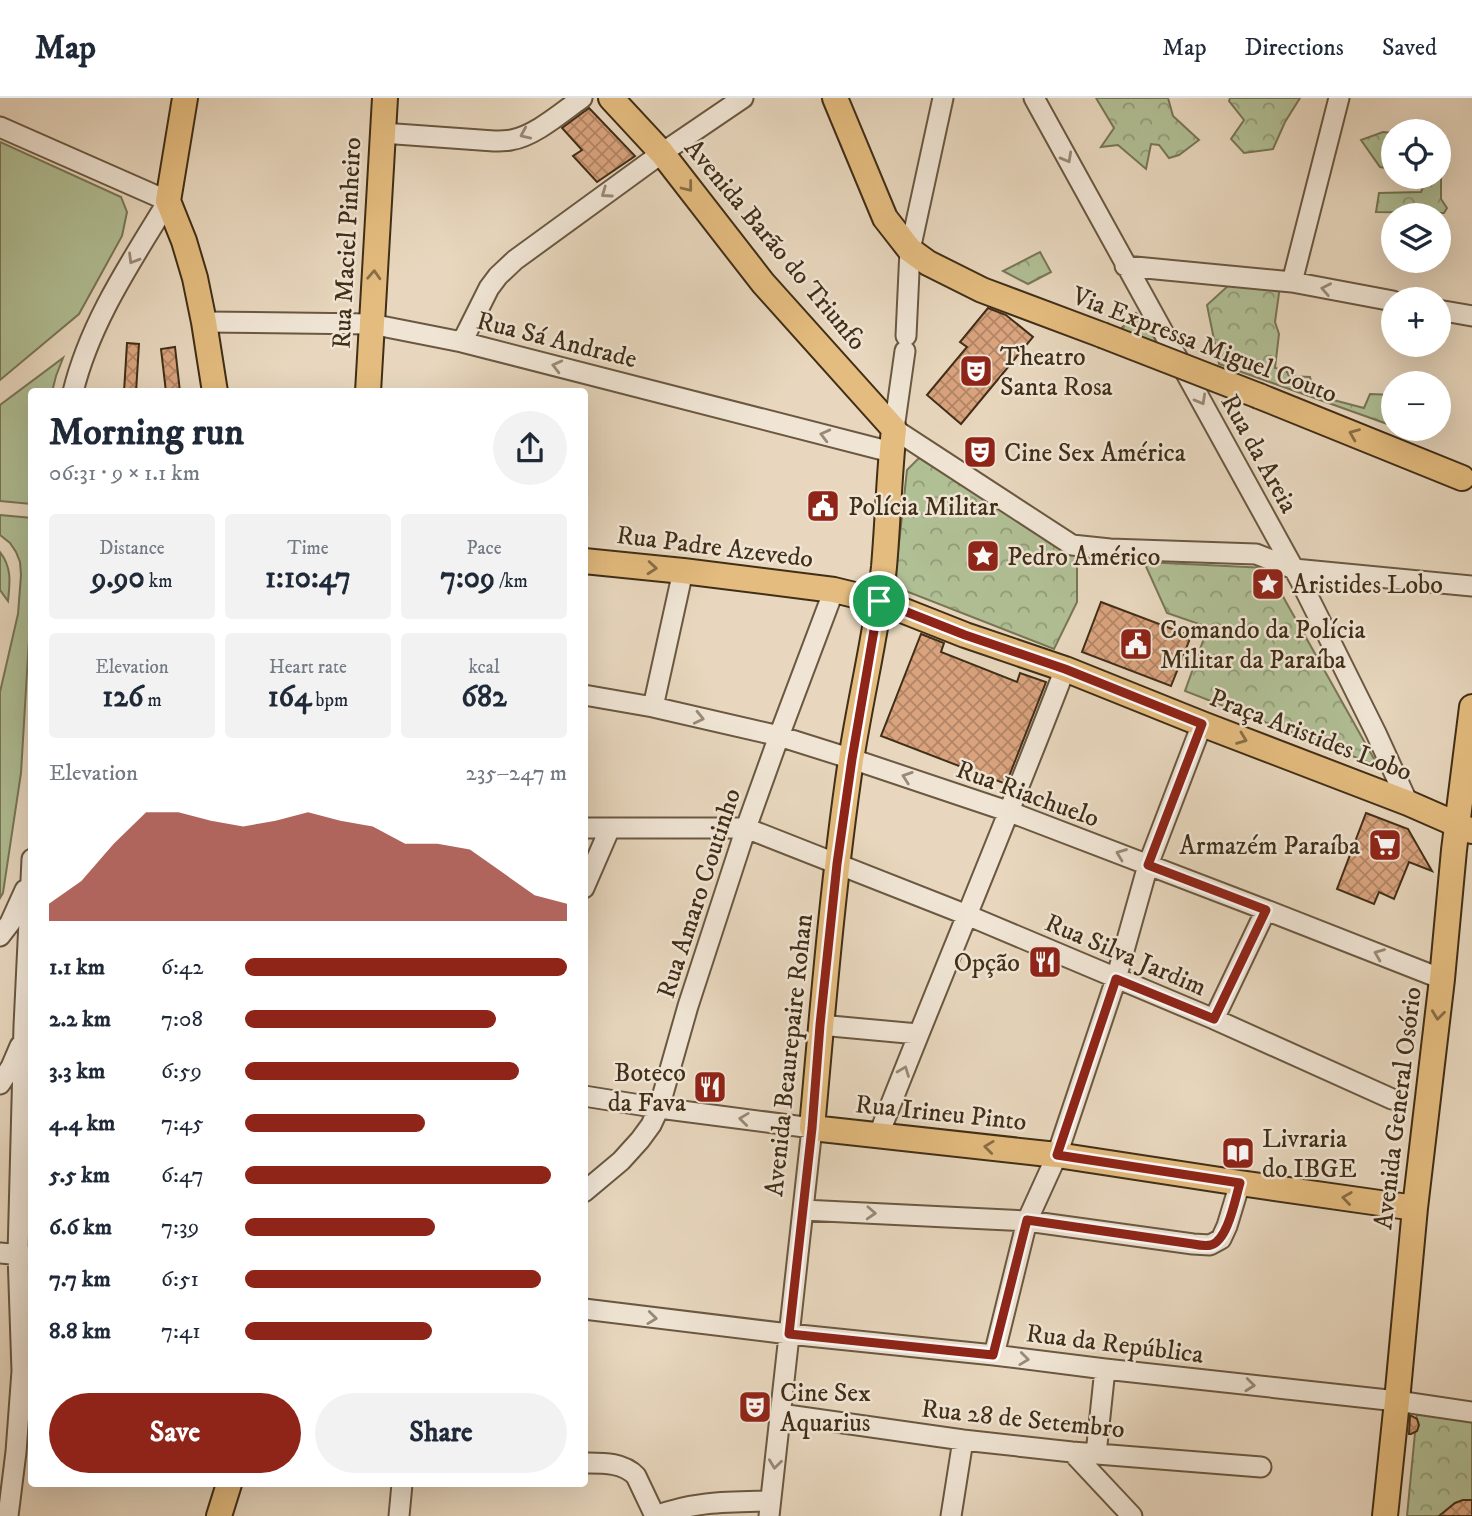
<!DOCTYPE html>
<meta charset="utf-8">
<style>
:root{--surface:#fff;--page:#f2f2f3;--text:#1f2937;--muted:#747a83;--line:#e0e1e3;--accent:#8f2418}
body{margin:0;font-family:"IM FELL DW Pica",serif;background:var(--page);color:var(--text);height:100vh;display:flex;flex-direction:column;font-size:26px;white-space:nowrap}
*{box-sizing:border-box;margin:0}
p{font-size:23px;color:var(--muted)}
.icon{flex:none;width:38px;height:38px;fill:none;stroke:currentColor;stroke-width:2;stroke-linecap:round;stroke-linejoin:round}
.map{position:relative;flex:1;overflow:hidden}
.sheet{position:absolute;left:28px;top:290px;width:560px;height:1099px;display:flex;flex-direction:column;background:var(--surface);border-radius:7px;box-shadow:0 7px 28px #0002}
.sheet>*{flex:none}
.controls{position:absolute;left:1381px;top:21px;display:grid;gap:14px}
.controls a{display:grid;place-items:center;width:70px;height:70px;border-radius:50%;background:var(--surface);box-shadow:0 7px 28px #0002;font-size:35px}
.pin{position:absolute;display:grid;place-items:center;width:60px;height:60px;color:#fff;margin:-30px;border:4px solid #fff;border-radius:50%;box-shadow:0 2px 7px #0007}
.round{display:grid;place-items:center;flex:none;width:74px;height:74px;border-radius:37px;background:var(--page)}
.summary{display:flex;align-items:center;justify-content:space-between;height:119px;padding:0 21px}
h1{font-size:38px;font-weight:700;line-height:52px}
.figures{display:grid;grid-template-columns:repeat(3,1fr);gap:10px;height:119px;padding:7px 21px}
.figures div{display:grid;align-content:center;border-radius:7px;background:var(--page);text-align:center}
.figures b{font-size:30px;font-weight:700}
.figures small{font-size:19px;font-weight:400}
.figures p{font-size:19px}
.chart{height:196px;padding:14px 21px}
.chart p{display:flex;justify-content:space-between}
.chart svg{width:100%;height:126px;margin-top:7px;fill:var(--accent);opacity:.7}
.action{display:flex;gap:14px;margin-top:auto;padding:14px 21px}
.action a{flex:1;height:80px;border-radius:42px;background:var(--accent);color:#fff;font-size:28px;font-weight:700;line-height:80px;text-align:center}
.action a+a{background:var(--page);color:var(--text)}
ul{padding:0 21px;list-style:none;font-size:23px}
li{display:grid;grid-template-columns:112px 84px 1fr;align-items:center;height:52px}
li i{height:18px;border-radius:9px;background:var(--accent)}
header{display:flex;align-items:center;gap:42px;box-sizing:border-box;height:98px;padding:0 35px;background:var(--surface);border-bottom:2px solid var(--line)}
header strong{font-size:33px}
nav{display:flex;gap:38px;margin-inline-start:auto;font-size:24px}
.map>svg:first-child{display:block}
.grass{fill:#b1bf95;stroke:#787656;stroke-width:2}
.forest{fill:url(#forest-crowns);stroke:#787656;stroke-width:2}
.building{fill:url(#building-cross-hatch);stroke:#402e17;stroke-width:2}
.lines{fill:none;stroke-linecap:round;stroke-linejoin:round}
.minor-casing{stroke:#6a5841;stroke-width:23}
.major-casing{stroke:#402e17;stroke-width:28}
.minor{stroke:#f0e5d5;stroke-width:19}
.major{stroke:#e4bc7f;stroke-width:24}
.major-bridge-casing{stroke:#402e17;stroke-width:28;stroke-linecap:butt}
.major-bridge{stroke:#e4bc7f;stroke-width:24}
.oneway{stroke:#988a76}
.oneway2{stroke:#8a6e46}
.route-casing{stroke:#fff;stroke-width:14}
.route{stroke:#8f2418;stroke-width:9}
.labels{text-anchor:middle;stroke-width:5;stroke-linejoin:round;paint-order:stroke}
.street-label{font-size:26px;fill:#402e17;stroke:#f0e5d5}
.poi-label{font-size:26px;fill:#402e17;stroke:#f0e5d5;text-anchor:start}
</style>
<header>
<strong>Map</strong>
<nav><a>Map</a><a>Directions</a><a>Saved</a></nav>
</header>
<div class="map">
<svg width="1472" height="1418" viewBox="0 0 1472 1418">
<defs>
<pattern id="forest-crowns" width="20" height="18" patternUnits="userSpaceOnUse" patternTransform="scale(1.75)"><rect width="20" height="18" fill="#b1bf95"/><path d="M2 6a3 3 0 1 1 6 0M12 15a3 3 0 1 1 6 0" fill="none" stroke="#919c79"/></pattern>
<pattern id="building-cross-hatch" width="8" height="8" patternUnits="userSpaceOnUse" patternTransform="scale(1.75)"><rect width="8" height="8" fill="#d9a37d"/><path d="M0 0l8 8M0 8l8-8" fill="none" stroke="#b18565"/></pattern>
</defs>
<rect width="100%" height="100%" fill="#e8d7be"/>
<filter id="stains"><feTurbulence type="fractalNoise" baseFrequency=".00286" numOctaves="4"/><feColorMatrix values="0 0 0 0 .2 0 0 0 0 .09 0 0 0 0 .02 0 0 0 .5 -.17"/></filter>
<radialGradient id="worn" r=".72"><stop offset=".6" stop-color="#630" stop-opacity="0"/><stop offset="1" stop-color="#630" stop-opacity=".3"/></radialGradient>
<path class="grass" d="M 0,44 L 121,99 L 127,114 L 122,138 L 79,216 L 0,282 Z
M 63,260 L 56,278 L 52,294 L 32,294 L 31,406 L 0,403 L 0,307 Z
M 0,417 L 32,420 L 31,507 L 21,675 L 3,795 L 0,800 L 0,594 L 18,516 L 21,477 L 20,464 L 16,454 L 10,445 L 0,437 Z
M 0,454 C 12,469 10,485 8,503 L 0,492 Z"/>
<path class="forest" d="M 1168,0 L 1173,18 L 1199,42 L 1179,57 L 1169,60 L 1159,47 L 1151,46 L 1146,71 L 1118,47 L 1101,49 L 1114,30 L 1096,0 Z
M 1230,0 L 1300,0 L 1285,24 L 1273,51 L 1244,55 L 1231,41 L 1244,22 L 1229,3 Z
M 1383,34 L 1393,35 L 1393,71 L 1380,69 L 1361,42 Z
M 1439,64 L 1441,64 L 1441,101 L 1447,110 L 1444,115 L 1376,114 L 1379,95 L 1421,94 L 1427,79 L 1438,79 Z
M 1040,154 L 1051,174 L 1028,186 L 1003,173 Z
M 1229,187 L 1280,188 L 1275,224 L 1279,236 L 1275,270 L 1286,272 L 1289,278 L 1310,279 L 1314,297 L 1364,310 L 1370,296 L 1393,297 L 1393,328 L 1219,266 L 1207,207 Z
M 1136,215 L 1161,238 L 1153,251 L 1117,235 Z
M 919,360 L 1077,459 L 1077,504 L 1054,551 L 903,492 L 897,482 L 896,473 L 907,372 Z
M 1144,464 L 1267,470 L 1378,668 L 1185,593 L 1208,529 L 1167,515 Z
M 1417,1314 L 1472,1321 L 1472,1418 L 1407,1418 Z"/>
<path class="building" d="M 589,10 L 635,58 L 597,84 L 573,58 L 582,52 L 562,30 Z
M 988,210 L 1006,217 L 1033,239 L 961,326 L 927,297 L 967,249 L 960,244 Z
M 127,245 L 139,246 L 136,294 L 124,294 Z
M 175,249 L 180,294 L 166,294 L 161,251 Z
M 1101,504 L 1191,538 L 1171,588 L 1082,554 Z
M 921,536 L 944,545 L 941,554 L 1017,584 L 1020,575 L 1046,584 L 1006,686 L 881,638 Z
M 1366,715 L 1408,731 L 1432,773 L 1409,764 L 1394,801 L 1379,794 L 1374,806 L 1337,791 Z
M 1410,1317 L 1417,1321 L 1419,1327 L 1417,1333 L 1411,1336 L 1409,1336 Z
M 1463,1402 L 1472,1402 L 1472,1418 L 1439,1418 L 1455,1405 Z"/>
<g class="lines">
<defs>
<path id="minor" d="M 1034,0 L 1300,482 L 1376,635 L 1408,705
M 0,29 L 168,103 C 131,164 90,224 73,294
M 382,35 L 494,43 C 499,43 506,43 511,42 C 535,38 562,14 582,0
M 1125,168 L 1292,184 L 1393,203
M 1292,184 L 1339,0
M 1438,212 L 1472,218
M 204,224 L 371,226 L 462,244 L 891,354
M 906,238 L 910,152 L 943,0
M 462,244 L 489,190 L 498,178 L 515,162 L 662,55 L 743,0
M 905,253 L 894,331 L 1072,447 L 1110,451 L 1256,456 L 1294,471 L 1472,488
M 584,597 L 653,609 L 779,638 L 852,661 L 1010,714 L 1266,812 L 1442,881
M 653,609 L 683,473
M 584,730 L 746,730 L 967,817 L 1214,921 L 1392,1001
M 584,790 L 610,730
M 0,838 L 10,825 L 25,792
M 1214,921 L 1266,812
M 820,927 L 918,936
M 0,986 L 11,969 L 20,948
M 584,998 L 659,1010 L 812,1030 L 769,1418
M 879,1036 C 940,881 1005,727 1065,571
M 584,1094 L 621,1063 L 640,1042 L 651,1027 L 659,1010 L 688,908 L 746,730 L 779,638 L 834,492
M 803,1112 L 1027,1123 L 1193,1146 L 1210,1147 L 1221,1141 L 1227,1128 L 1240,1085
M 0,1155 L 32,1158
M 584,1211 L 789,1236 L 994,1257 L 1105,1271 L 1397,1303 L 1472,1314
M 994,1257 L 1027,1123 L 1057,1057 L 1116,881 L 1148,767 L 1202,626
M 780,1316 L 963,1342 L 1072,1354 L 1261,1369
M 1072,1354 L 1132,1418
M 1096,1356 L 1105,1271
M 584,1365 C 602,1365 623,1364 636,1378 L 655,1418
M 8,1418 L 16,1354 L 22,1273 L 18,1156 L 24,928 L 32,761
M 399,1418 L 402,1386
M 655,1418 C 696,1403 728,1404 770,1403
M 951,1418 L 963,1342"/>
<path id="major" d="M 185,0 L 168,103 L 184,143 L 195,180 L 204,224 L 215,294
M 611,0 L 662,55 L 763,185 L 894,331 C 889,377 888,423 884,469 C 877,533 861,597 851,662 C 833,784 823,907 812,1030 L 1057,1057 L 1240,1085 L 1415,1110
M 835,0 L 885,120 L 910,152 L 928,165 L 982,192 L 1102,237
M 368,294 L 385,0
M 1259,298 L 1462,380
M 584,463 L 683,473 L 834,492 L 879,503 L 965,537 L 1065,571 L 1202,626 L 1408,705 L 1472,733
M 219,1418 L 229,1386
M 1385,1418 L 1397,1303 L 1415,1110 L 1442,881 L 1454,752 L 1472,609"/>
</defs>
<use href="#minor" class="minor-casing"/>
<use href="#major" class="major-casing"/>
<use href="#minor" class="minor"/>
<use href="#major" class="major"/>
<defs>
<path id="major-bridge" d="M 1102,237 L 1259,298"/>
</defs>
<use href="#major-bridge" class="major-bridge-casing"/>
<use href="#major-bridge" class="major-bridge"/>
</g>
<defs><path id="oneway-chevron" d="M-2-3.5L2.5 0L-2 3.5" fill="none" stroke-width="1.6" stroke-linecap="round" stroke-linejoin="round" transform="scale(1.75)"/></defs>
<g class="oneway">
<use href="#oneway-chevron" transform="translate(525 36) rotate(156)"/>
<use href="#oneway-chevron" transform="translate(1067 60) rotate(61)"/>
<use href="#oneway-chevron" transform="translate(606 95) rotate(145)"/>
<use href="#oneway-chevron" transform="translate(133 161) rotate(121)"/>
<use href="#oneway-chevron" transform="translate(1326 191) rotate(-169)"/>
<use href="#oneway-chevron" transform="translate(557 268) rotate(-166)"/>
<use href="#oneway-chevron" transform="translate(1201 302) rotate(61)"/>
<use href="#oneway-chevron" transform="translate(825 337) rotate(-166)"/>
<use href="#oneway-chevron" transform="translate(699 620) rotate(13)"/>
<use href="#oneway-chevron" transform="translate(907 679) rotate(-161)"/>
<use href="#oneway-chevron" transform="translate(1121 756) rotate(-159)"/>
<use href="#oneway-chevron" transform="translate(1379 856) rotate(-158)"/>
<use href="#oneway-chevron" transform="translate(904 973) rotate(-69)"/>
<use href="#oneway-chevron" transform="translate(744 1021) rotate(-173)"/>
<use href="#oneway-chevron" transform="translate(871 1115) rotate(3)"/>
<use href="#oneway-chevron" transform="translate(652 1220) rotate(7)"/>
<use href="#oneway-chevron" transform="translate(1024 1261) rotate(7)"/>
<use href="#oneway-chevron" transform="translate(1250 1287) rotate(6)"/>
<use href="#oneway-chevron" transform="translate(775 1366) rotate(97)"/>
</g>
<g class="oneway2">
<use href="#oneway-chevron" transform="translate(688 89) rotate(52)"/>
<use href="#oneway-chevron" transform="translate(374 177) rotate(-87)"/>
<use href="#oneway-chevron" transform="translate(1354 336) rotate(-158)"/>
<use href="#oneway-chevron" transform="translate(652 470) rotate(5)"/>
<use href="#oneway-chevron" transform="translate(1242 641) rotate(21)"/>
<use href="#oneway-chevron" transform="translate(1438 917) rotate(97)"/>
<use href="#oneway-chevron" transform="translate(989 1049) rotate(-173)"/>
<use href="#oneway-chevron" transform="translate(1347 1100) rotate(-172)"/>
</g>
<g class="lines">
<defs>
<path id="route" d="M 879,503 L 965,537 L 1065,571 L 1202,626 L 1148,767 L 1266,812 L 1214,921 L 1116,881 L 1057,1057 L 1240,1085 C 1235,1101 1228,1142 1211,1147 C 1206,1148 1198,1147 1193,1146 L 1027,1122 L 993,1257 L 789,1236 L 812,1030 L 820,927 L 837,766 L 852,661 Z"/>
</defs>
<use href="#route" class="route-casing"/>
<use href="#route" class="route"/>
</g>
<defs>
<symbol id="theatre-square" viewBox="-11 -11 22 22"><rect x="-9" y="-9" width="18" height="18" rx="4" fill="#8f2418" stroke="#f0e5d5"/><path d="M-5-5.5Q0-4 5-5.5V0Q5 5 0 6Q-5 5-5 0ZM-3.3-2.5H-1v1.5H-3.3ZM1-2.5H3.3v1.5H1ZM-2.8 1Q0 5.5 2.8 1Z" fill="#fff"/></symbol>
<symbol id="civic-square" viewBox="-11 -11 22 22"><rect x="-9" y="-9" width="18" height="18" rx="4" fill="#8f2418" stroke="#f0e5d5"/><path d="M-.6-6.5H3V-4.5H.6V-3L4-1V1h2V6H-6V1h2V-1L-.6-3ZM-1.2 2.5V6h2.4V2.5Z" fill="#fff"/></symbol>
<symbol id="sight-square" viewBox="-11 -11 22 22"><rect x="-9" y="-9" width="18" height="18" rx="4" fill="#8f2418" stroke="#f0e5d5"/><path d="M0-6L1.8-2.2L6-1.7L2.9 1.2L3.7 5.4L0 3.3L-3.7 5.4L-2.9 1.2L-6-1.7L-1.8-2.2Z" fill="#fff"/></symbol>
<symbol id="supermarket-square" viewBox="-11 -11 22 22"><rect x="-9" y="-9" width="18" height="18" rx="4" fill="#8f2418" stroke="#f0e5d5"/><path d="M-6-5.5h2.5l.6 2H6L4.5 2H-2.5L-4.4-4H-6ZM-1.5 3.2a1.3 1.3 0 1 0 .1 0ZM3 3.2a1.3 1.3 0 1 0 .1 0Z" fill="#fff"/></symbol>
<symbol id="restaurant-square" viewBox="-11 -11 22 22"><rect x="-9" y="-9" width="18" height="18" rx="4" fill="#8f2418" stroke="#f0e5d5"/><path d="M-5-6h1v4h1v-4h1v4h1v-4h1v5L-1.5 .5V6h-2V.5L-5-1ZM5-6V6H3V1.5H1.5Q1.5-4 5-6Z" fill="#fff"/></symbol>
<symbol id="library-square" viewBox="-11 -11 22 22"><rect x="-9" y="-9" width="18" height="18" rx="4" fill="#8f2418" stroke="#f0e5d5"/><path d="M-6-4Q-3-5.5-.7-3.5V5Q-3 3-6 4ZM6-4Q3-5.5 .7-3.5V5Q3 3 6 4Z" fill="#fff"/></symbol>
</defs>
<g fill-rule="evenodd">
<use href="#theatre-square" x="957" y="254" width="38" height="38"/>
<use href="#theatre-square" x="961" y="335" width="38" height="38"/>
<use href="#civic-square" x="804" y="389" width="38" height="38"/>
<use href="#sight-square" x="964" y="439" width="38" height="38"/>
<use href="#sight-square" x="1249" y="467" width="38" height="38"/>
<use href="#civic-square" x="1117" y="527" width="38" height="38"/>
<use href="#supermarket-square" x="1366" y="728" width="38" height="38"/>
<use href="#restaurant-square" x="1026" y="845" width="38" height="38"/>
<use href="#restaurant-square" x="691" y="970" width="38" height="38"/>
<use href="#library-square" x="1219" y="1036" width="38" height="38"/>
<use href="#theatre-square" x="736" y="1290" width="38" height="38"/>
</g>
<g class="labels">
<g class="street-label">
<text transform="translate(346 145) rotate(-87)" y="9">Rua Maciel Pinheiro</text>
<text transform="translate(776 146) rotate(50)" y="9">Avenida Barão do Triunfo</text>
<text transform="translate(557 241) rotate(14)" y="9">Rua Sá Andrade</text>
<text transform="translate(1205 246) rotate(21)" y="9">Via Expressa Miguel Couto</text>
<text transform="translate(1260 355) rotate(61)" y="9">Rua da Areia</text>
<text transform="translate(715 448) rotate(7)" y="9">Rua Padre Azevedo</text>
<text transform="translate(1311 636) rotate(21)" y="9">Praça Aristides Lobo</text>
<text transform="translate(1028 695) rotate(20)" y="9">Rua Riachuelo</text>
<text transform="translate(698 795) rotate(-72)" y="9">Rua Amaro Coutinho</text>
<text transform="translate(1126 856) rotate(23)" y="9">Rua Silva Jardim</text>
<text transform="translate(788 957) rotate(-84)" y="9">Avenida Beaurepaire Rohan</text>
<text transform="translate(1397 1010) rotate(-83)" y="9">Avenida General Osório</text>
<text transform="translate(941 1014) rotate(6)" y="9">Rua Irineu Pinto</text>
<text transform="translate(1115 1245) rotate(7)" y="9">Rua da República</text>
<text transform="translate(1023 1320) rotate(6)" y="9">Rua 28 de Setembro</text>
</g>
<g class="poi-label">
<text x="1000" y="267">Theatro<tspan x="1000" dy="30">Santa Rosa</tspan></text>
<text x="1004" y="363">Cine Sex América</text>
<text x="848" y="417">Polícia Militar</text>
<text x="1007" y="467">Pedro Américo</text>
<text x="1292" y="495">Aristides Lobo</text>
<text x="1160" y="540">Comando da Polícia<tspan x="1160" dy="30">Militar da Paraíba</tspan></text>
<text x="1360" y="756" text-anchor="end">Armazém Paraíba</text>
<text x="1020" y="873" text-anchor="end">Opção</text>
<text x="686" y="983" text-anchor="end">Boteco<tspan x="686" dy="30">da Fava</tspan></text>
<text x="1262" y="1049">Livraria<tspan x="1262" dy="30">do IBGE</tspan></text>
<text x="780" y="1303">Cine Sex<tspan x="780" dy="30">Aquarius</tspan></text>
</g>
</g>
<rect width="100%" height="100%" filter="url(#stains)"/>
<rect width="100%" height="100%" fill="url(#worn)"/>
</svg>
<div class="controls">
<a><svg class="icon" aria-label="locate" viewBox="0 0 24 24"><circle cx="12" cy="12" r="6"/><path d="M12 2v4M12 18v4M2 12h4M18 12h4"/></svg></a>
<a><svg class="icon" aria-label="layers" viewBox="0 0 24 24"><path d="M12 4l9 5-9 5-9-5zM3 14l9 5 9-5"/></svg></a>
<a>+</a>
<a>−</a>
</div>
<div class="pin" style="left:879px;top:503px;background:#1e9e55"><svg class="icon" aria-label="arrive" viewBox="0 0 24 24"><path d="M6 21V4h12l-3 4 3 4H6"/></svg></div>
<section class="sheet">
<div class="summary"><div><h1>Morning run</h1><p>06:31 · 9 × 1.1 km</p></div><a class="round"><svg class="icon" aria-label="share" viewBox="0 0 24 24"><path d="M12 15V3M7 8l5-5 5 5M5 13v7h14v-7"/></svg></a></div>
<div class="figures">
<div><p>Distance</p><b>9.90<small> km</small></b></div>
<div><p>Time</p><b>1:10:47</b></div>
<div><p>Pace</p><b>7:09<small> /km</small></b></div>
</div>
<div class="figures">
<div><p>Elevation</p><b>126<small> m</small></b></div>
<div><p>Heart rate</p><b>164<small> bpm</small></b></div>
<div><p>kcal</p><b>682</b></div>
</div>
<div class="chart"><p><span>Elevation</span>235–247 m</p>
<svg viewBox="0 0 160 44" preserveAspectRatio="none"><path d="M0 44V38L10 30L20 17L30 6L40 6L50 9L60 11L70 9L80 6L90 9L100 11L110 17L120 17L130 19L140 27L150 35L160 38V44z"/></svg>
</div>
<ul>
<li><b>1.1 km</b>6:42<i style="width:100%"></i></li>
<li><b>2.2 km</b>7:08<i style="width:78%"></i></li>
<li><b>3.3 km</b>6:59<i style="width:85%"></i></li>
<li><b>4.4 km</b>7:45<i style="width:56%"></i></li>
<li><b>5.5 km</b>6:47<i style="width:95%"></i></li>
<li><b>6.6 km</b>7:39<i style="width:59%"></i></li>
<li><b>7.7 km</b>6:51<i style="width:92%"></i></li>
<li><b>8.8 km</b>7:41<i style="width:58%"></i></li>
</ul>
<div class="action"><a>Save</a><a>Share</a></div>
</section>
</div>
